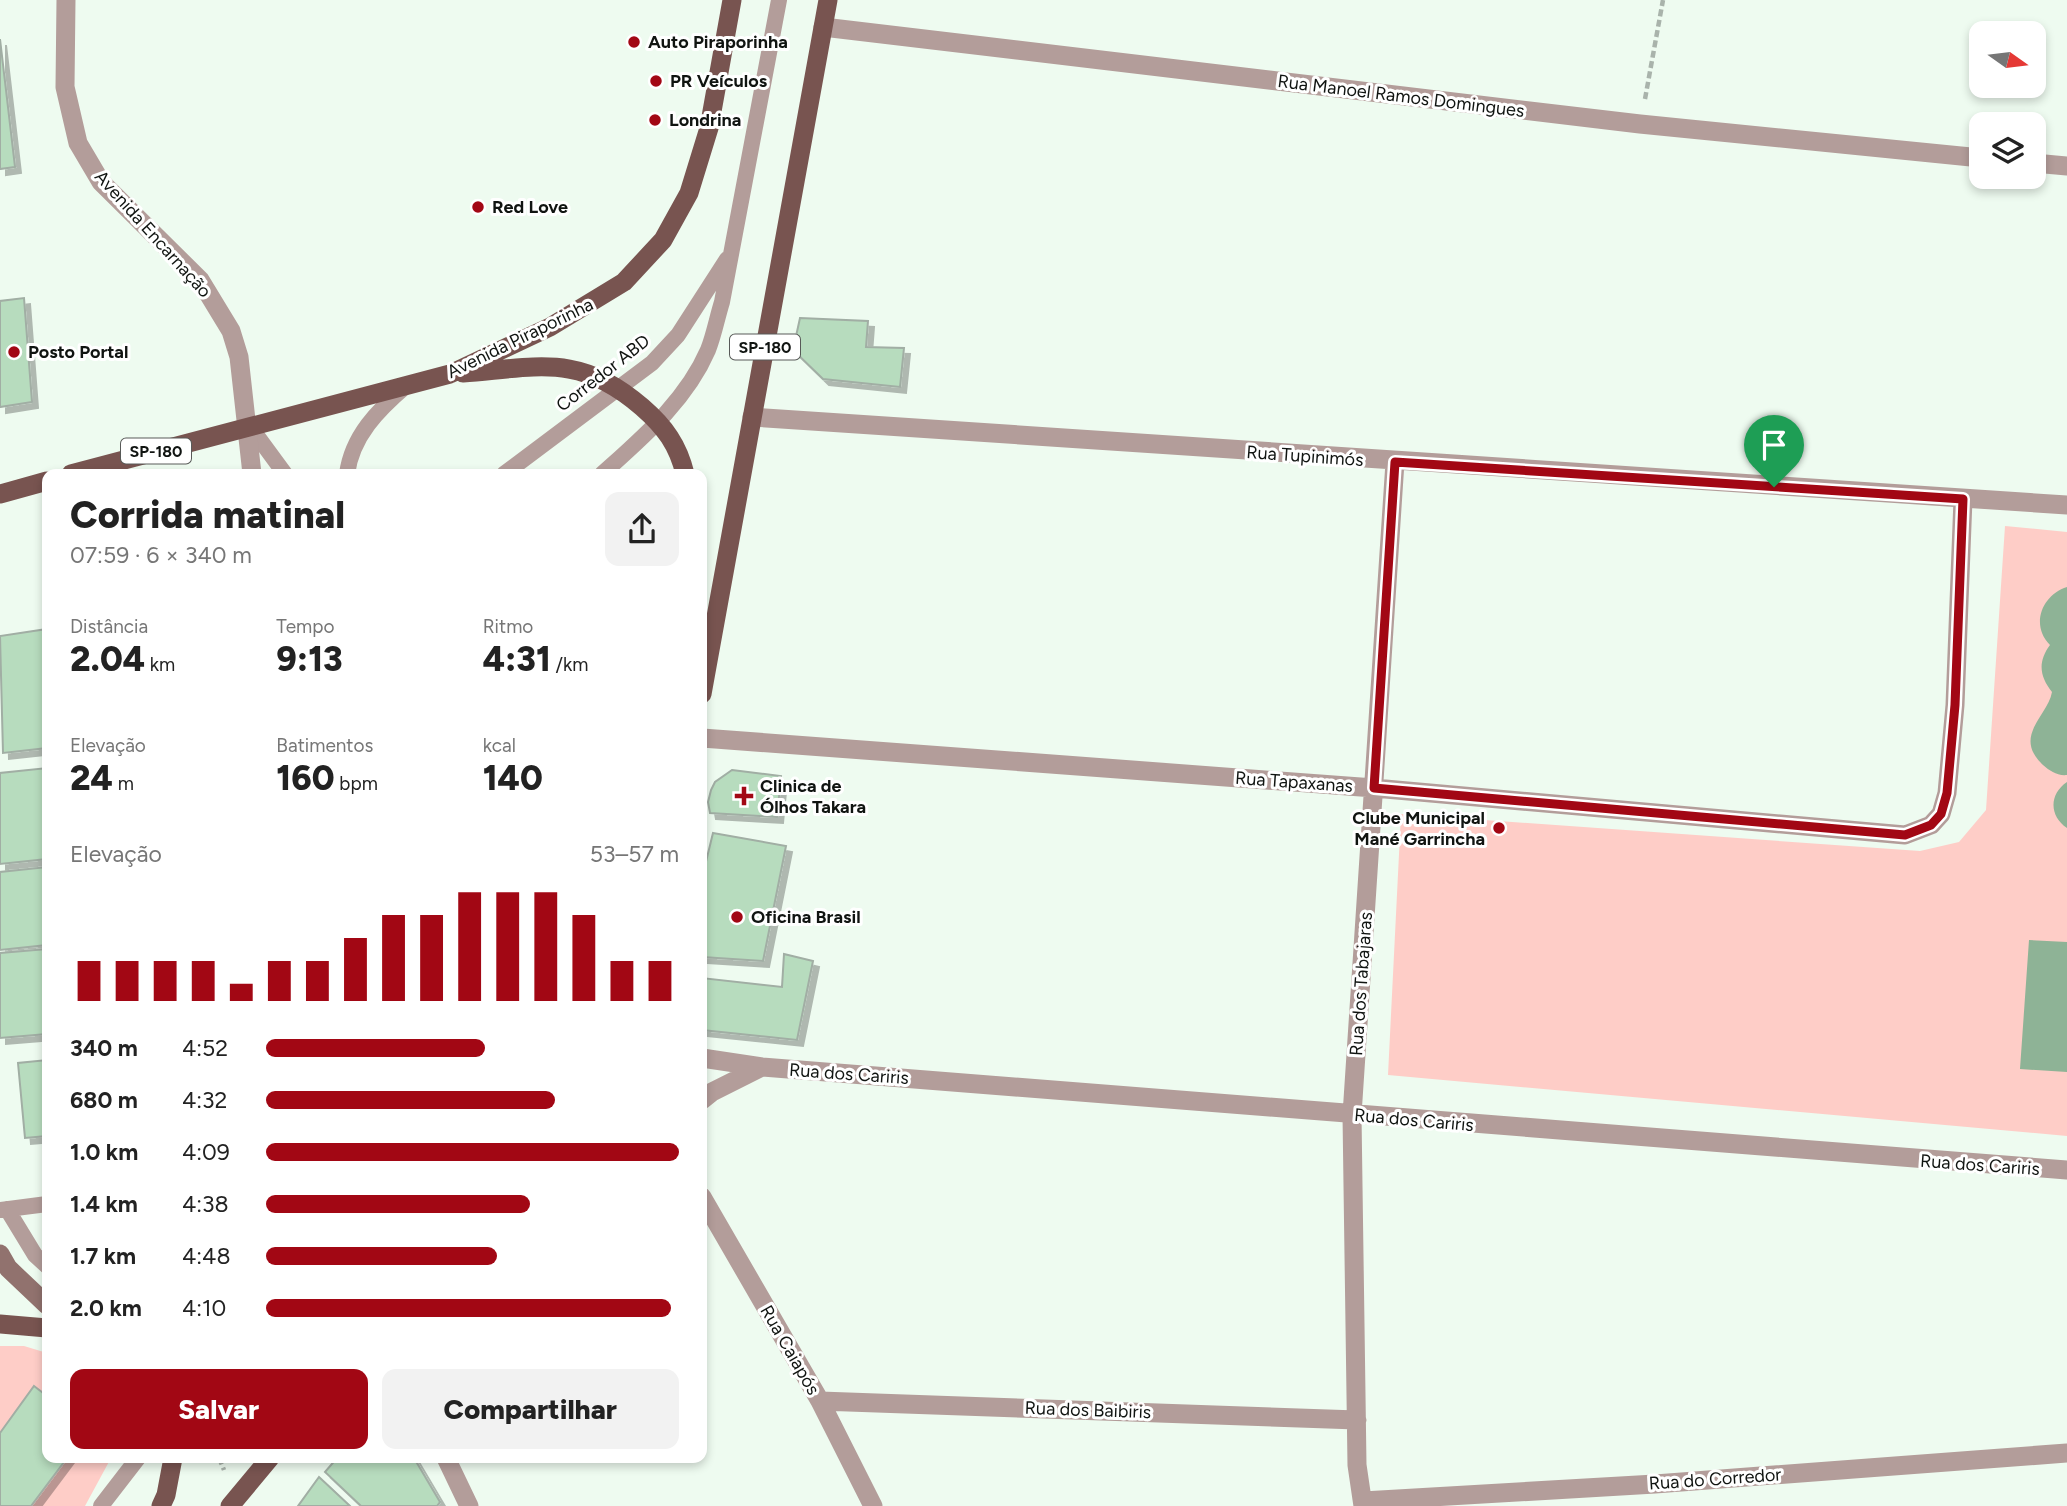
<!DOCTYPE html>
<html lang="pt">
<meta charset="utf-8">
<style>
:root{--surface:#fff;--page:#f2f2f2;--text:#222;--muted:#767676;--accent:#a20714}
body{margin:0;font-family:Figtree,sans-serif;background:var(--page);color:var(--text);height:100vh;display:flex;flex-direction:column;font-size:26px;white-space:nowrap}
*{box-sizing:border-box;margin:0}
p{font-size:23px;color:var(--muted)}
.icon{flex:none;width:38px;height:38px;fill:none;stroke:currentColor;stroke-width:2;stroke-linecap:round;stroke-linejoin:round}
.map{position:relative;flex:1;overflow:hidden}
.side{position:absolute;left:42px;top:469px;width:665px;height:994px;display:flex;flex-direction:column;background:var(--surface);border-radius:14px;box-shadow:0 4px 10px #0003}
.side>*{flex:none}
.needle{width:46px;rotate:104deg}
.tools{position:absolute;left:1969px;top:21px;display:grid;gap:14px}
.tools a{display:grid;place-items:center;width:77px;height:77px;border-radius:14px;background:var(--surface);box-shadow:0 4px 10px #0003;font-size:35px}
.pin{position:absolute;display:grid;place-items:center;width:60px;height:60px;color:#fff;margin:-72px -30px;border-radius:50% 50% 50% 0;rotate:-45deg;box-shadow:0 0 7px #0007}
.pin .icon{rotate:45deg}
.round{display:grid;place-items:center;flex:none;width:74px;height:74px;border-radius:14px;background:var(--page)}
.overview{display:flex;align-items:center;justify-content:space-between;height:119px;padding:0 28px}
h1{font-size:38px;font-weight:800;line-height:52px}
.metrics{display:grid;grid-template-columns:repeat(3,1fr);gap:10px;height:119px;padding:7px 28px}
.metrics div{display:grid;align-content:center}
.metrics b{font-size:35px;font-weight:800}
.metrics small{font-size:19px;font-weight:400}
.metrics p{font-size:19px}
.chart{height:196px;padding:14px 28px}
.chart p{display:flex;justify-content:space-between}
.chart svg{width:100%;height:126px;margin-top:7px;stroke:var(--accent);stroke-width:6}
.action{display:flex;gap:14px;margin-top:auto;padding:14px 28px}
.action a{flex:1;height:80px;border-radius:14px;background:var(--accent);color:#fff;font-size:28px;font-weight:800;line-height:80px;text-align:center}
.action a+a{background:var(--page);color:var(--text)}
ul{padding:0 28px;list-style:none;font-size:23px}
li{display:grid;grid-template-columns:112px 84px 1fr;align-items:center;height:52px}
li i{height:18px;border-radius:9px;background:var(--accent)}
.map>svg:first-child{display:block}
.green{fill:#fecdc7}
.water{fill:#8eb396}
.building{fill:#b7dcbe;stroke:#a1aea4;stroke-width:2;filter:url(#shadow)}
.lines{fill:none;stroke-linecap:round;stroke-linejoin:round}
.path{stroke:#a9b3ab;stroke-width:4.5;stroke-dasharray:7 3.5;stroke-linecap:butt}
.service{stroke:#b39d9a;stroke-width:16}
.minor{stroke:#b39d9a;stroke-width:19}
.tertiary{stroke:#b39d9a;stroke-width:19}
.secondary{stroke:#91726e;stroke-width:19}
.primary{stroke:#785450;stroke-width:19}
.route-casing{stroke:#fff;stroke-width:14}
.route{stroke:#a20714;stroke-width:9}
.poi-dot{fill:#a20714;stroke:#fff;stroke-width:2.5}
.labels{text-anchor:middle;stroke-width:6;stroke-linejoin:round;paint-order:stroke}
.shield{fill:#fff;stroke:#585a58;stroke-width:2}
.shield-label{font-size:16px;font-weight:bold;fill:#101411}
.poi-label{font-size:18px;font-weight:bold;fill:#101411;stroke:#fff;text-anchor:start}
.street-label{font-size:18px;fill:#101411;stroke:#fff}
</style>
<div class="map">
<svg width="2067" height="1506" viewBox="0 0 2067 1506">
<defs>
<filter id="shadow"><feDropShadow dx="6" dy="6" stdDeviation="0" flood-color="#0004"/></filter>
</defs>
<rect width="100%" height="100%" fill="#eefbf0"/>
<path class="green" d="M 2005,526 L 2067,532 L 2067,1136 L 1388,1075 L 1401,814 L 1920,851 L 1959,842 L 1986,810 Z
M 0,1346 L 24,1346 L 47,1353 L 47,1458 L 111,1458 L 85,1506 L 0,1506 Z"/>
<path class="water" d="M 2067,587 L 2067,775 C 2057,776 2050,771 2043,765 C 2012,736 2048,716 2052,692 C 2039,676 2038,661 2050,645 C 2030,625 2042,595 2067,587 Z
M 2067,782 L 2067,828 C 2049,816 2049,794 2067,782 Z
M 2029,940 L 2067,942 L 2067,1072 L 2020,1069 Z"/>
<path class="building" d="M 0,39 L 15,167 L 0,169 Z
M 24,298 L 32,402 L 0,407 L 0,301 Z
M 800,318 L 868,321 L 866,347 L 904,348 L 900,387 L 823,379 L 793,350 Z
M 47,629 L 47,748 L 3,753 L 0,636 Z
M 47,768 L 47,859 L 0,864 L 0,773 Z
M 732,770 L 781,776 L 777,817 L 710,813 L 708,802 L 711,790 L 715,782 Z
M 713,833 L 786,846 L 763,961 L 702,957 L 702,878 Z
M 47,867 L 47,945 L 0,950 L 0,872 Z
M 47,949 L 47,1034 L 0,1038 L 0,953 Z
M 784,954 L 813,961 L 797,1040 L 702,1030 L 702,978 L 782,987 Z
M 47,1060 L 47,1136 L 25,1138 L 18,1063 Z
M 34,1386 L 47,1396 L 47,1458 L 67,1458 L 31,1506 L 0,1506 L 0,1433 Z
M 337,1458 L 414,1458 L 440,1502 L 437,1506 L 361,1506 L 325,1472 Z
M 319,1477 L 350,1506 L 298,1506 Z"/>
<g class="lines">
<path class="path" d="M 1645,99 L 1663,0
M 219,1458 L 224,1470"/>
<path class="service" d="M 249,425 L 285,474
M 347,474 C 352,436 378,410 406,386
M 504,474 L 652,363 L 678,335 L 727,259
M 602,474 C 642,438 686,401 708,350 C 714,335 717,318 722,302 L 779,0
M 7,1209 L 35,1255 L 47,1266
M 0,1210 L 47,1204
M 101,1506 L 138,1458"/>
<path class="minor" d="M 823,27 L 1640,124 L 1981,158
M 2034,163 L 2067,166
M 752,417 L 2067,505
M 702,738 L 1374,788 L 1905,835 L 1931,825 L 1941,814 L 1947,793 L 1955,705 L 1963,499
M 702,1058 L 762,1067 L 2067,1170
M 702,1100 L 712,1092 L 762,1067
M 702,1197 L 820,1401 L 873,1506
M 820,1401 L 1357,1420
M 446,1458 L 469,1506
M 1363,1501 L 1655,1484 L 2067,1453
M 1363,1506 L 1357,1465 L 1352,1115 L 1395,462"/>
<path class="tertiary" d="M 66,0 L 65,87 L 78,143 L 101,182 L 200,280 L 231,331 L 239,357 L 252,474"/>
<path class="secondary" d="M 0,1254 L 8,1268 L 47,1305"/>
<path class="primary" d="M 463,373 C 539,367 580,353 642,407 C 665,427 678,445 685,474
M 71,474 L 450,374 L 550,327 L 624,282 L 663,240 L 689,193 L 709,128 L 732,0
M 0,494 L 47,481
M 702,694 L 828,0
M 0,1324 L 47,1328
M 161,1506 L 166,1495 L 173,1458
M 230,1506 L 270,1458"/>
</g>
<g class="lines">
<defs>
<path id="route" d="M 1395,462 L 1963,499 L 1955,705 L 1947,793 L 1941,814 L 1931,825 L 1905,835 L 1374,788 Z"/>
</defs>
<use href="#route" class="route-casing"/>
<use href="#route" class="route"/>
</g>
<g class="poi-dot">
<circle cx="634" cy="42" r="7"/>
<circle cx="656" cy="81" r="7"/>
<circle cx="655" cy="120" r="7"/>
<circle cx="478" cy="207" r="7"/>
<circle cx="14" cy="352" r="7"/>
<path d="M740.5 785.5h7v7h7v7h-7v7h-7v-7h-7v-7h7z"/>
<circle cx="1499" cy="828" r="7"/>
<circle cx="737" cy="917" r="7"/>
</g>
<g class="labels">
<g class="shield">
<rect x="730" y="334.5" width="70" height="25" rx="5"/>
<rect x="121" y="438.5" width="70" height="25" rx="5"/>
</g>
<g class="shield-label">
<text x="765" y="353">SP-180</text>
<text x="156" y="457">SP-180</text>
</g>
<g class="poi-label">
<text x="648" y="48">Auto Piraporinha</text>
<text x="670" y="87">PR Veículos</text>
<text x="669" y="126">Londrina</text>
<text x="492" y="213">Red Love</text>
<text x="28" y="358">Posto Portal</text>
<text x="760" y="792">Clinica de<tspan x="760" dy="21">Ólhos Takara</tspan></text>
<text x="1485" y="824" text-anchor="end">Clube Municipal<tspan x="1485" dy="21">Mané Garrincha</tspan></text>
<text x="751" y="923">Oficina Brasil</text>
</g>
<g class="street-label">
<text transform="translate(1401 96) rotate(7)" y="6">Rua Manoel Ramos Domingues</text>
<text transform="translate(153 234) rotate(48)" y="6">Avenida Encarnação</text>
<text transform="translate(520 338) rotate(-26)" y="6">Avenida Piraporinha</text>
<text transform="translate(603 373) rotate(-38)" y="6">Corredor ABD</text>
<text transform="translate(1305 456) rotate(4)" y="6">Rua Tupinimós</text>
<text transform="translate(1294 782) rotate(4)" y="6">Rua Tapaxanas</text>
<text transform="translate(1361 984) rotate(-86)" y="6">Rua dos Tabajaras</text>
<text transform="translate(849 1074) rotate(4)" y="6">Rua dos Cariris</text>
<text transform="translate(1414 1120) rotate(5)" y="6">Rua dos Cariris</text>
<text transform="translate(1980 1165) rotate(4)" y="6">Rua dos Cariris</text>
<text transform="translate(790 1350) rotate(60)" y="6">Rua Caiapós</text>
<text transform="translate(1088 1410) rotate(2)" y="6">Rua dos Baibiris</text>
<text transform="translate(1715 1479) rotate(-4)" y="6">Rua do Corredor</text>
</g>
</g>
</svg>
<div class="tools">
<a><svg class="needle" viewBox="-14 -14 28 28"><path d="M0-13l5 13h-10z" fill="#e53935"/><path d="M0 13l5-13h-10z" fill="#767676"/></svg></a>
<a><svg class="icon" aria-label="layers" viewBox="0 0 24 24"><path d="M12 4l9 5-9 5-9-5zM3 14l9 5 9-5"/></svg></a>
</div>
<div class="pin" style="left:1774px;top:487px;background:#1e9e55"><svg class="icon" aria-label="arrive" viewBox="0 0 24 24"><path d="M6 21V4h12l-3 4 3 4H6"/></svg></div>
<section class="side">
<div class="overview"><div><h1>Corrida matinal</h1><p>07:59 · 6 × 340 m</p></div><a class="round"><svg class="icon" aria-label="share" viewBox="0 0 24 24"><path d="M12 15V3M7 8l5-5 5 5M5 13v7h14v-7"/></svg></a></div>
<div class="metrics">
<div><p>Distância</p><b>2.04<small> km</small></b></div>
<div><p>Tempo</p><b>9:13</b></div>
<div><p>Ritmo</p><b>4:31<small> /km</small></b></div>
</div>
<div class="metrics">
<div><p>Elevação</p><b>24<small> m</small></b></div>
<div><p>Batimentos</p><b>160<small> bpm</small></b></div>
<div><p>kcal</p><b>140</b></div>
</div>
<div class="chart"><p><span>Elevação</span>53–57 m</p>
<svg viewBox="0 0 160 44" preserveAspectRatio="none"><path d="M5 44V30M15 44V30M25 44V30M35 44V30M45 44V38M55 44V30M65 44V30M75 44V22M85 44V14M95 44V14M105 44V6M115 44V6M125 44V6M135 44V14M145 44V30M155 44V30"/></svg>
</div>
<ul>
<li><b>340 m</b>4:52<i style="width:53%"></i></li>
<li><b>680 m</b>4:32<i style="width:70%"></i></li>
<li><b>1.0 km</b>4:09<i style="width:100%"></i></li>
<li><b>1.4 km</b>4:38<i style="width:64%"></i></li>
<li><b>1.7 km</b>4:48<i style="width:56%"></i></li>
<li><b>2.0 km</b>4:10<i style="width:98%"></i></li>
</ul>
<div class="action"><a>Salvar</a><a>Compartilhar</a></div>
</section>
</div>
